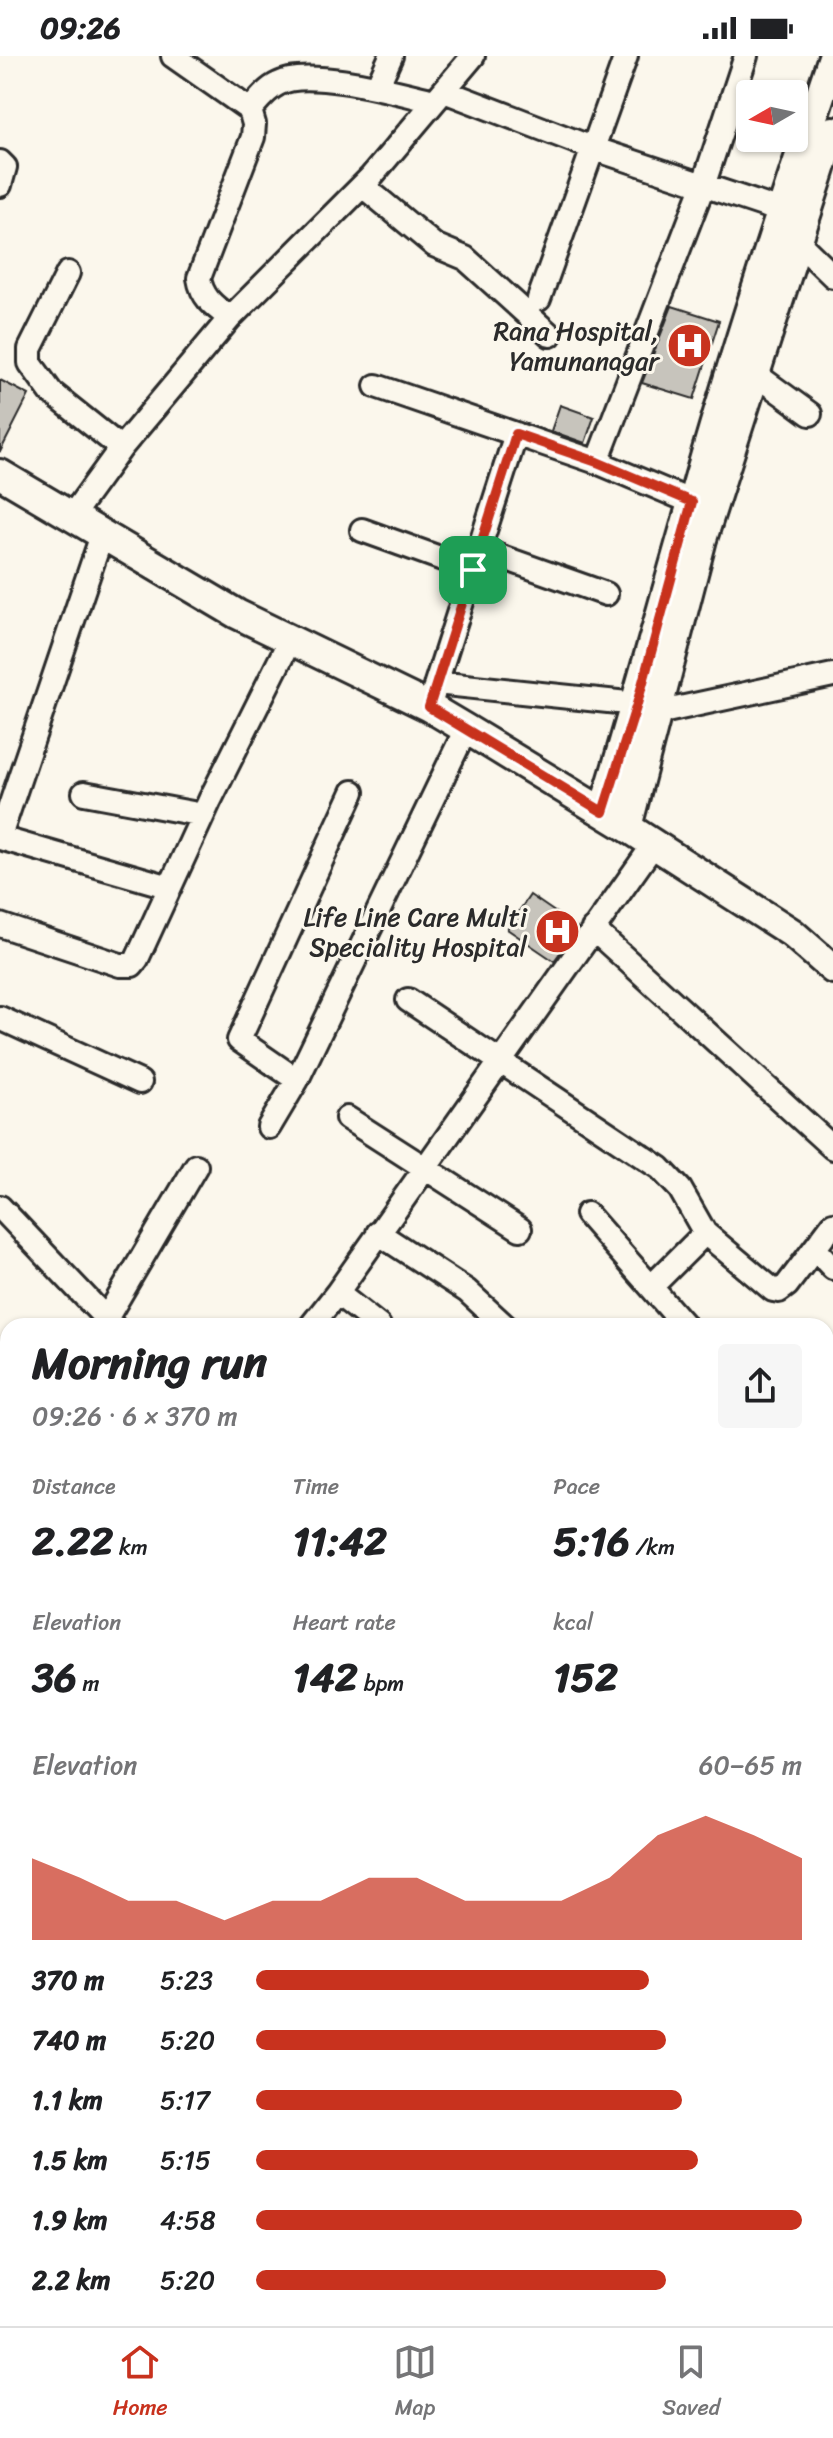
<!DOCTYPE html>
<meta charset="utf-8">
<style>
:root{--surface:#fff;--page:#f6f6f6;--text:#202124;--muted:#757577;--line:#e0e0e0;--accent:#c8321e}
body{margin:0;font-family:Sriracha,sans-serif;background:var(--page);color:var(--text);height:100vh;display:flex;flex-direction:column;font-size:30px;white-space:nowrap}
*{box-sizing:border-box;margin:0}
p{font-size:26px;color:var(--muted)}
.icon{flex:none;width:44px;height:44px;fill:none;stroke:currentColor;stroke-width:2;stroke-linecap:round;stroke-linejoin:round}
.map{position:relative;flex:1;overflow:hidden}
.sheet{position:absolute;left:0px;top:1262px;width:834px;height:1008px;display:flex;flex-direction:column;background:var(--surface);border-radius:24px 24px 0 0;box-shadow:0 2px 6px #0004}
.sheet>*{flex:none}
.needle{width:52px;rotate:261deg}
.fabs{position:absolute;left:736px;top:24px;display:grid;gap:16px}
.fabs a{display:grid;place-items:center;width:72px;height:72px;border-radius:8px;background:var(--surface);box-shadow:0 2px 6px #0004;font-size:40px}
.pin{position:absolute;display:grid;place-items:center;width:68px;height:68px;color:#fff;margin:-34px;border-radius:16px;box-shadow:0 4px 12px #0006}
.round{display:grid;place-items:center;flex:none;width:84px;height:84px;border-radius:8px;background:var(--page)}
.head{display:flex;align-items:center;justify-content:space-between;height:136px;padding:0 32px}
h1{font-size:44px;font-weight:700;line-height:60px}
.stats{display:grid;grid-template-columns:repeat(3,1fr);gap:12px;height:136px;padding:8px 32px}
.stats div{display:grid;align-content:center}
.stats b{font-size:40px;font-weight:700}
.stats small{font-size:22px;font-weight:400}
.stats p{font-size:22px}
.chart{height:224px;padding:16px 32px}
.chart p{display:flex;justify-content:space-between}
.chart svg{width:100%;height:144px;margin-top:8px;fill:var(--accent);opacity:.7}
ul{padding:0 32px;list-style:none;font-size:26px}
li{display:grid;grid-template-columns:128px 96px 1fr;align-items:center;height:60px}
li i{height:20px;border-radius:10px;background:var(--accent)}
.status{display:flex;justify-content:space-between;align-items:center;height:56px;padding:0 40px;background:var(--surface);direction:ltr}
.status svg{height:22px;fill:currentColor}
.menu{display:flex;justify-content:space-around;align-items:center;height:112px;border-top:2px solid var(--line);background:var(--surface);font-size:22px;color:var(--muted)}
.menu a{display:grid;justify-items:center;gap:4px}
.menu .current{color:var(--accent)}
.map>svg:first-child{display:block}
.building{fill:#c7c4bc;stroke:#2b2b2b;stroke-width:2}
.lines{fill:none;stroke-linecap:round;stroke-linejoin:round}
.minor-casing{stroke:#2b2b2b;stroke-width:28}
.major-casing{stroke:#2b2b2b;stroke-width:34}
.minor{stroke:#fbf7ec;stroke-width:22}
.major{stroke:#fbf7ec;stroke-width:28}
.route-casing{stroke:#fff;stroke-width:16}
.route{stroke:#c8321e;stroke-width:10}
.labels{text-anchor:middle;stroke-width:6;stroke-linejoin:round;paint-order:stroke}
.poi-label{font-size:26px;fill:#2b2b2b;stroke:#fbf7ec;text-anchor:end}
</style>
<div class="status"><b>09:26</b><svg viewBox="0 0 49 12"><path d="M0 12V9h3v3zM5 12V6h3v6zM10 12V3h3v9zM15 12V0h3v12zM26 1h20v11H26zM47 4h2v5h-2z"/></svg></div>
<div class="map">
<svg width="833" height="2270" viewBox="0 0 833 2270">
<rect width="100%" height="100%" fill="#fbf7ec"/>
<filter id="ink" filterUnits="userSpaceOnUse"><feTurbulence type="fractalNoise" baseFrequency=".0125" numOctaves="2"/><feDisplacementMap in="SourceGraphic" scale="16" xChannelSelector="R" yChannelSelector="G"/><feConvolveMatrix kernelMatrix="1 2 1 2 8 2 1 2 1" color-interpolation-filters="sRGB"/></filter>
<g filter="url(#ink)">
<path class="building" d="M 672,250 L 719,265 L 694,343 L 642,327 Z
M 0,324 L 29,339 L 0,396 Z
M 560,349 L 594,361 L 585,387 L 551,375 Z
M 530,839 L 578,872 L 554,905 L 507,873 Z"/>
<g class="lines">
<defs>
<path id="minor" d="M 173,0 L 250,54 C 258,45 267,33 278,28 C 307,11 400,37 434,45
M 377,31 L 391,0
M 444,35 L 595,93 L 781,155
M 0,106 L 5,111 L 0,129
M 363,130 L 434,189 L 465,202 L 550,279
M 798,186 L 833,220
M 68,217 L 30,293 L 30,307 L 51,336 L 121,392
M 539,243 L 626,0
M 230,262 C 214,250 202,242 199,222 L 253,81 L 254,68 L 250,54
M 755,318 L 810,358
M 376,330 L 597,406 L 692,446
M 597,406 L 703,130 L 746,0
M 71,461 L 121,392 L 230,262 L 370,122 L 473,0
M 362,474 L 473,514
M 479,493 L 606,538
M 436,627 L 516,378
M 433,639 L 436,627 L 637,648
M 657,657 L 833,619
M 84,737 L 203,759
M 0,780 L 102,479
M 0,782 L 170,831
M 0,869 L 120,909 L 132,909 L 137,903 L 210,744 L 290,584
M 593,873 L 833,1092
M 408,944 L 660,1112 L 680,1133 L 705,1177 L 773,1234 L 779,1235 L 787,1229 L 833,1168
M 0,962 L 140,1026
M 297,1024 L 239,984 L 353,736
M 347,1062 L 520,1173
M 269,1071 L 297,1024 L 466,673
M 0,1151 L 113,1270
M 587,1158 L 685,1270
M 378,1177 L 467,1235 L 505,1270
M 815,1193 L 833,1212
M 651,1231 L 705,1177
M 337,1237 L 379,1270
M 106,1263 L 196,1110
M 311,1270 L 337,1237 L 654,788
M 826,1433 L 833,1442
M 0,1551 L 8,1537
M 0,1602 L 8,1609
M 826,1644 L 833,1653
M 0,1695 L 8,1701
M 0,1750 L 8,1737
M 0,1809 L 8,1816
M 826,1862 L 833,1870
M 0,1921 L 8,1910
M 826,1954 L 833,1948
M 0,1974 L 8,1981
M 826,2031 L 833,2038
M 826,2066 L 833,2057
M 826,2185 L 833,2175
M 0,2236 L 8,2226
M 144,2262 L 153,2270
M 295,2262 L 304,2270
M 476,2262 L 486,2270
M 654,2262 L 664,2270
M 378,2270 L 384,2262
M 807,2270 L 811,2262"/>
<path id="major" d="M 0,418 L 237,558 L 429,651 L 466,673 L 627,771 L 792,877 L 833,913
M 603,756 C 635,654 662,550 692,447 C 734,297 783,149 833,1
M 627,771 L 702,483 L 833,75"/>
</defs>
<use href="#minor" class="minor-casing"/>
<use href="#major" class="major-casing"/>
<use href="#minor" class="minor"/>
<use href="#major" class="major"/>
</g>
</g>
<g class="lines" filter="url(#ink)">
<defs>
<path id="route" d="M 516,378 L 597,406 L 692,446 L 637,648 L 603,756 L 429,651 Z"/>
</defs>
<use href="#route" class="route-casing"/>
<use href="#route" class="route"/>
</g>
<defs>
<symbol id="hospital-disc" viewBox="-11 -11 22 22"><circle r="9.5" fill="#c8321e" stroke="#fbf7ec"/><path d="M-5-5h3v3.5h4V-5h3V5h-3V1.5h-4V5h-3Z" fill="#fff"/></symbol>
</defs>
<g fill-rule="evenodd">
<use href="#hospital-disc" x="664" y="264" width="51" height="51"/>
<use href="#hospital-disc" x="532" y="850" width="51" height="51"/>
</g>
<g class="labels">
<g class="poi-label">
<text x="659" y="284">Rana Hospital,<tspan x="659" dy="30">Yamunanagar</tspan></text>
<text x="527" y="870">Life Line Care Multi<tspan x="527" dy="30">Speciality Hospital</tspan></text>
</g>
</g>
</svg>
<div class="fabs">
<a><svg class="needle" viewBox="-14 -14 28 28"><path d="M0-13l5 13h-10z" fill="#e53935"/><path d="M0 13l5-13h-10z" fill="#757577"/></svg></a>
</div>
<div class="pin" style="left:473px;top:514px;background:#1e9e55"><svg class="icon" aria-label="arrive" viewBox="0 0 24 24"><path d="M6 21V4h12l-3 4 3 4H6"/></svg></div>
<section class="sheet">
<div class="head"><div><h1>Morning run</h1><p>09:26 · 6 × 370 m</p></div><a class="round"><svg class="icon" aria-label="share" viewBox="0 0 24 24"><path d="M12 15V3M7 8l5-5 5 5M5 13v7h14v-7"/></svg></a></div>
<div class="stats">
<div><p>Distance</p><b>2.22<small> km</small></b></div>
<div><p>Time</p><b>11:42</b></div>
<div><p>Pace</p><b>5:16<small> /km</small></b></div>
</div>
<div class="stats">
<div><p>Elevation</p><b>36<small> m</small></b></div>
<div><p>Heart rate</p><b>142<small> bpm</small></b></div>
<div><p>kcal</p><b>152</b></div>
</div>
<div class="chart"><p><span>Elevation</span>60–65 m</p>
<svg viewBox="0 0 160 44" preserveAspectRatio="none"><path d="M0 44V19L10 25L20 32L30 32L40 38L50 32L60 32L70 25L80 25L90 32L100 32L110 32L120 25L130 12L140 6L150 12L160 19V44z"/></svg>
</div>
<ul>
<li><b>370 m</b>5:23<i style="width:72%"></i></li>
<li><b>740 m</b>5:20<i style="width:75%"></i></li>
<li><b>1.1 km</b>5:17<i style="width:78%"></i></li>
<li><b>1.5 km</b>5:15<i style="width:81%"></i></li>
<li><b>1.9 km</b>4:58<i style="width:100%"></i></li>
<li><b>2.2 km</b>5:20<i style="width:75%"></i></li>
</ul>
</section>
</div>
<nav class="menu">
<a class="current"><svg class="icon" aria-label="home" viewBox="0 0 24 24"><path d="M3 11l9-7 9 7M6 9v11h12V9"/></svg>Home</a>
<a><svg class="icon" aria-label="map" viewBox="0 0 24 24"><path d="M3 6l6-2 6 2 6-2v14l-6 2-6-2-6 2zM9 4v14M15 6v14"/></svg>Map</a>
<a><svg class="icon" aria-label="saved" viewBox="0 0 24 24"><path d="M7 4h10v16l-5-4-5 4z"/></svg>Saved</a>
</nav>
